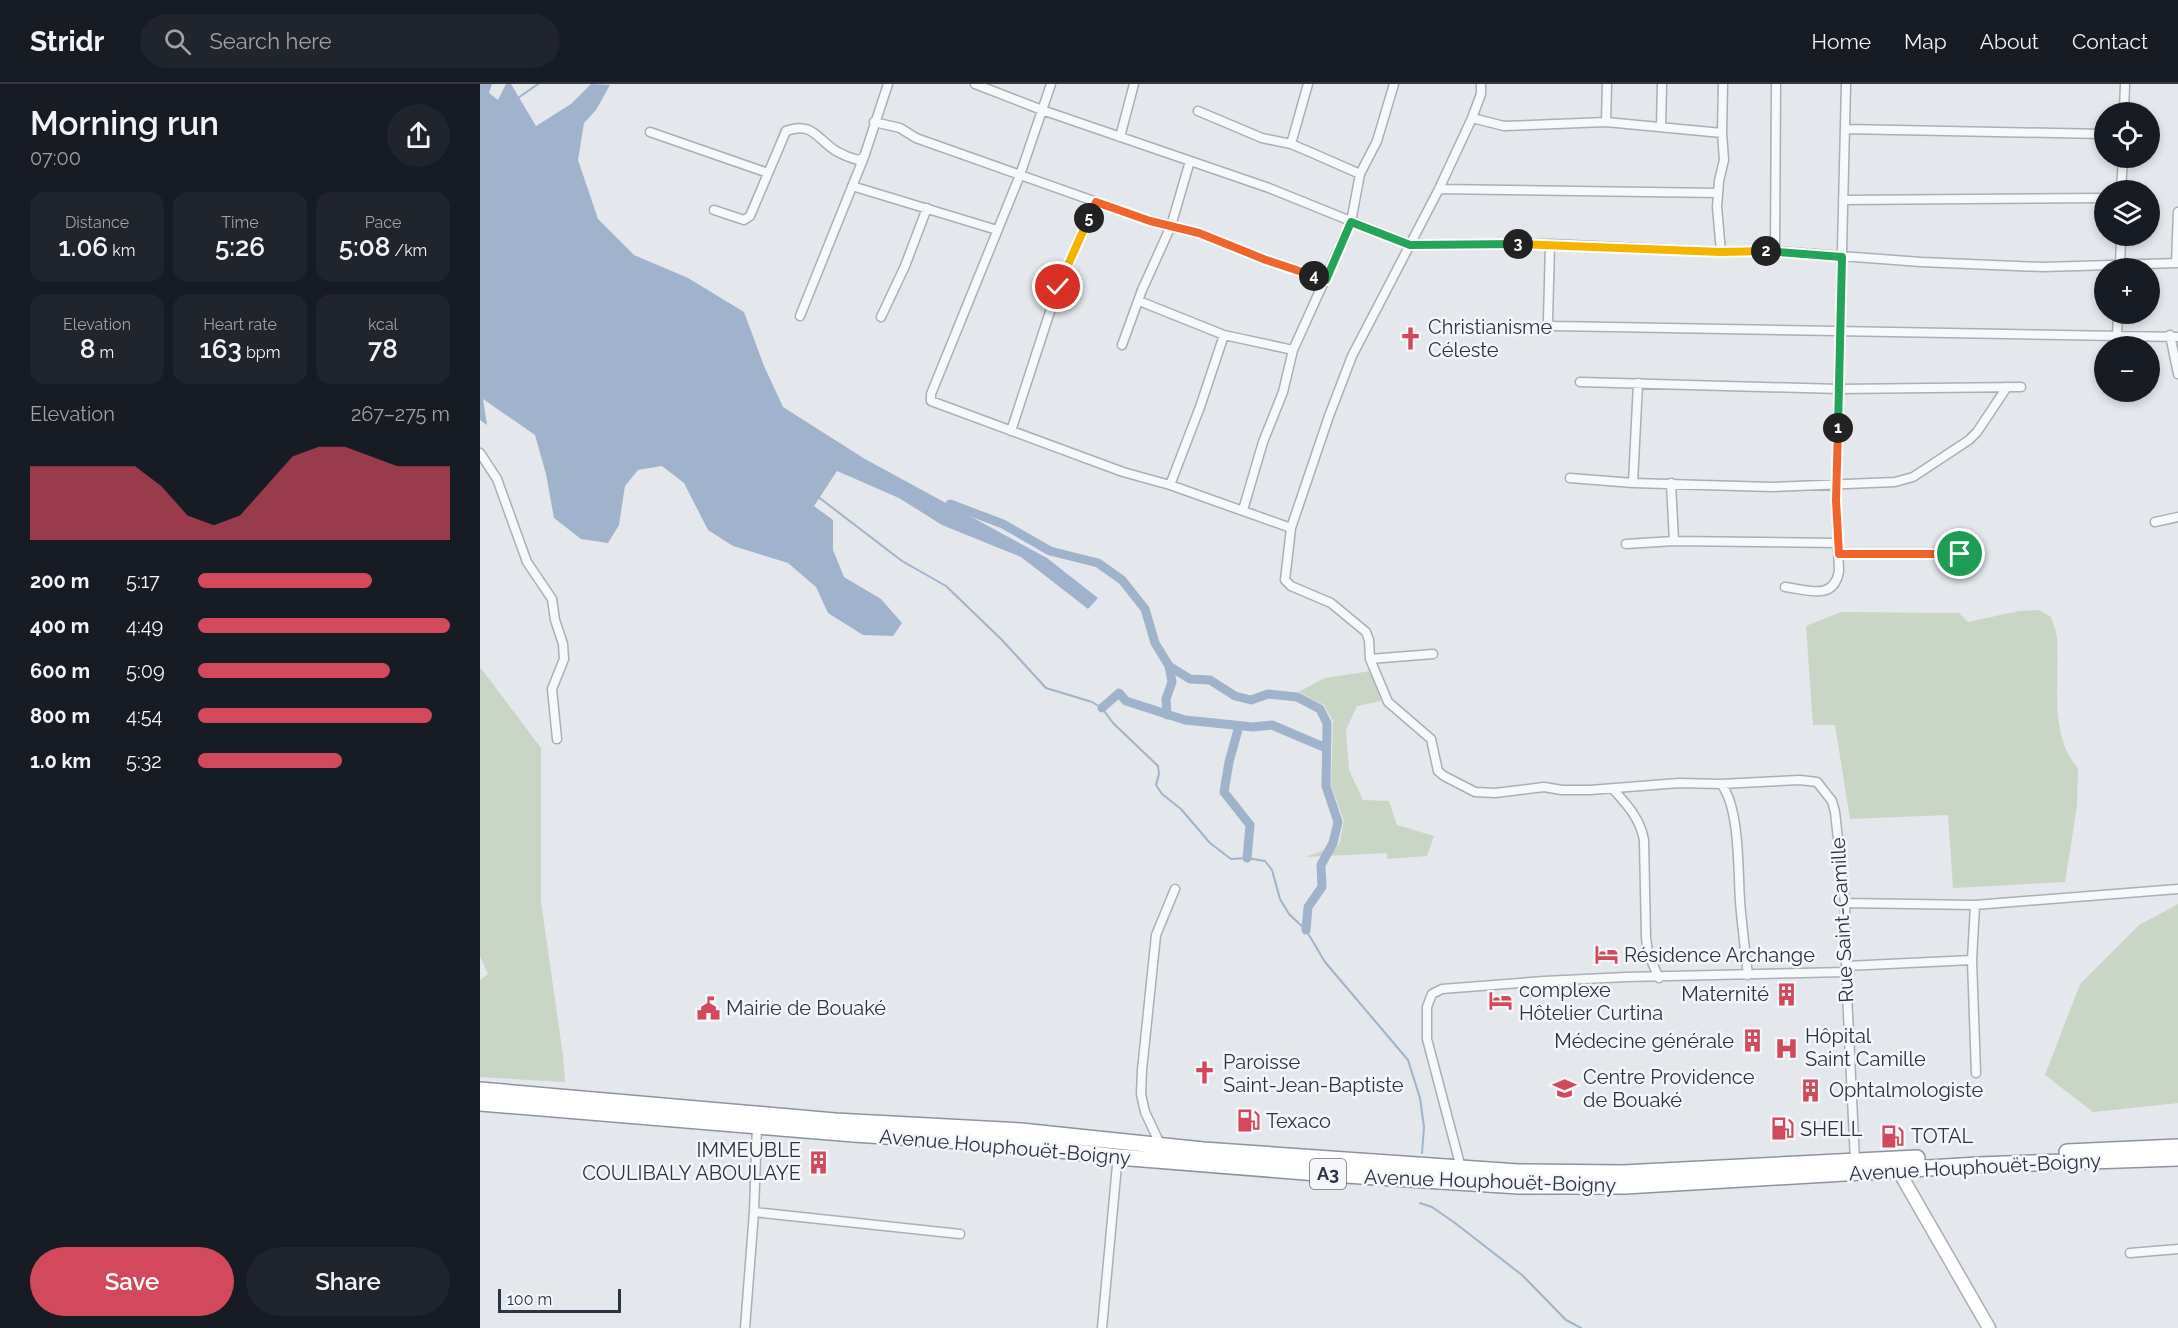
<!DOCTYPE html>
<meta charset="utf-8">
<style>
:root{--surface:#171b24;--page:#20242c;--text:#f1f3f6;--muted:#9ea1a6;--line:#363941;--accent:#d1495b}
body{margin:0;font-family:Raleway,sans-serif;background:var(--page);color:var(--text);height:100vh;display:flex;flex-direction:column;font-size:22px;white-space:nowrap}
*{box-sizing:border-box;margin:0}
p{font-size:20px;color:var(--muted)}
.icon{flex:none;width:33px;height:33px;fill:none;stroke:currentColor;stroke-width:2;stroke-linecap:round;stroke-linejoin:round}
.map{position:relative;flex:1;overflow:hidden}
.sheet{display:flex;flex-direction:column;background:var(--surface);width:480px}
.sheet>*{flex:none}
.tools{position:absolute;left:1614px;top:18px;display:grid;gap:12px}
.tools a{display:grid;place-items:center;width:66px;height:66px;border-radius:50%;background:var(--surface);box-shadow:0 3px 9px #0003;font-size:30px}
.scale{position:absolute;left:18px;bottom:15px;width:123px;box-sizing:border-box;padding-left:6px;border:3px solid #2b3445;border-top:0;font-size:16px;line-height:21px;white-space:nowrap;color:#2b3445;-webkit-text-stroke:4px #f4f6f9;paint-order:stroke}
.pin{position:absolute;display:grid;place-items:center;width:51px;height:51px;color:#fff;margin:-26px;border:3px solid #fff;border-radius:50%;box-shadow:0 2px 6px #0007}
.km{position:absolute;width:30px;height:30px;margin:-15px;border-radius:50%;background:#222;color:#fff;font-size:16px;line-height:30px;text-align:center}
.round{display:grid;place-items:center;flex:none;width:63px;height:63px;border-radius:32px;background:var(--page)}
.summary{display:flex;align-items:center;justify-content:space-between;height:102px;padding:0 30px}
h1{font-size:33px;font-weight:600;line-height:45px}
.stats{display:grid;grid-template-columns:repeat(3,1fr);gap:9px;height:102px;padding:6px 30px}
.stats div{display:grid;align-content:center;border-radius:15px;background:var(--page);text-align:center}
.stats b{font-size:26px;font-weight:600}
.stats small{font-size:16px;font-weight:400}
.stats p{font-size:16px}
.chart{height:168px;padding:12px 30px}
.chart p{display:flex;justify-content:space-between}
.chart svg{width:100%;height:108px;margin-top:6px;fill:var(--accent);opacity:.7}
.button{display:flex;gap:12px;margin-top:auto;padding:12px 30px}
.button a{flex:1;height:69px;border-radius:36px;background:var(--accent);color:#fff;font-size:24px;font-weight:600;line-height:69px;text-align:center}
.button a+a{background:var(--page);color:var(--text)}
ul{padding:0 30px;list-style:none;font-size:20px}
li{display:grid;grid-template-columns:96px 72px 1fr;align-items:center;height:45px}
li i{height:15px;border-radius:8px;background:var(--accent)}
header{display:flex;align-items:center;gap:36px;box-sizing:border-box;height:84px;padding:0 30px;background:var(--surface);border-bottom:2px solid var(--line)}
header strong{font-size:28px}
nav{display:flex;gap:33px;margin-inline-start:auto;font-size:21px}
.search{width:420px;height:54px;background:var(--page);display:flex;align-items:center;gap:15px;box-sizing:border-box;padding:0 21px;border-radius:33px;color:var(--muted);font-size:22px}
main{display:flex;flex:1;min-height:0}
.map>svg:first-child{display:block}
.green{fill:#c9d6c5}
.water{fill:#9fb4cc}
.lines{fill:none;stroke-linecap:round;stroke-linejoin:round}
.stream{stroke:#9fb4cc;stroke-width:2}
.canal{stroke:#9fb4cc;stroke-width:9}
.street-casing{stroke:#a9aeb7;stroke-width:11}
.secondary-casing{stroke:#a9aeb7;stroke-width:15}
.highway-casing{stroke:#8b94a3;stroke-width:18}
.street{stroke:#f7f8fa;stroke-width:8}
.secondary{stroke:#fff;stroke-width:12}
.highway{stroke:#fff;stroke-width:15}
.split-1-casing{stroke:#fff;stroke-width:12}
.split-2-casing{stroke:#fff;stroke-width:12}
.split-3-casing{stroke:#fff;stroke-width:12}
.split-4-casing{stroke:#fff;stroke-width:12}
.split-5-casing{stroke:#fff;stroke-width:12}
.split-6-casing{stroke:#fff;stroke-width:12}
.split-1{stroke:#f0652b;stroke-width:8}
.split-2{stroke:#22a559;stroke-width:8}
.split-3{stroke:#f5b400;stroke-width:8}
.split-4{stroke:#22a559;stroke-width:8}
.split-5{stroke:#f0652b;stroke-width:8}
.split-6{stroke:#f5b400;stroke-width:8}
.labels{text-anchor:middle;stroke-width:5;stroke-linejoin:round;paint-order:stroke}
.shield{fill:#f4f6f9;stroke:#676e7b;stroke-width:1.5}
.shield-label{font-size:18px;font-weight:bold;fill:#2b3445}
.poi-label{font-size:20px;fill:#2b3445;stroke:#f4f6f9;text-anchor:start}
.street-label{font-size:20px;fill:#2b3445;stroke:#f4f6f9}
</style>
<header>
<strong>Stridr</strong>
<div class="search"><svg class="icon" aria-label="search" viewBox="0 0 24 24"><circle cx="10" cy="10" r="6"/><path d="M15 15l6 6"/></svg>Search here</div>
<nav><a>Home</a><a>Map</a><a>About</a><a>Contact</a></nav>
</header>
<main>
<section class="sheet">
<div class="summary"><div><h1>Morning run</h1><p>07:00</p></div><a class="round"><svg class="icon" aria-label="share" viewBox="0 0 24 24"><path d="M12 15V3M7 8l5-5 5 5M5 13v7h14v-7"/></svg></a></div>
<div class="stats">
<div><p>Distance</p><b>1.06<small> km</small></b></div>
<div><p>Time</p><b>5:26</b></div>
<div><p>Pace</p><b>5:08<small> /km</small></b></div>
</div>
<div class="stats">
<div><p>Elevation</p><b>8<small> m</small></b></div>
<div><p>Heart rate</p><b>163<small> bpm</small></b></div>
<div><p>kcal</p><b>78</b></div>
</div>
<div class="chart"><p><span>Elevation</span>267–275 m</p>
<svg viewBox="0 0 160 44" preserveAspectRatio="none"><path d="M0 44V14L10 14L20 14L30 14L40 14L50 22L60 34L70 38L80 34L90 22L100 10L110 6L120 6L130 10L140 14L150 14L160 14V44z"/></svg>
</div>
<ul>
<li><b>200 m</b>5:17<i style="width:69%"></i></li>
<li><b>400 m</b>4:49<i style="width:100%"></i></li>
<li><b>600 m</b>5:09<i style="width:76%"></i></li>
<li><b>800 m</b>4:54<i style="width:93%"></i></li>
<li><b>1.0 km</b>5:32<i style="width:57%"></i></li>
</ul>
<div class="button"><a>Save</a><a>Share</a></div>
</section>
<div class="map">
<svg width="1698" height="1244" viewBox="0 0 1698 1244">
<rect width="100%" height="100%" fill="#e4e7ec"/>
<path class="green" d="M 1559,526 L 1571,533 C 1573,540 1577,548 1577,556 C 1580,597 1568,650 1598,684 L 1597,722 L 1585,798 L 1473,804 L 1468,731 L 1370,735 L 1355,641 L 1333,641 L 1326,542 L 1361,528 L 1479,529 L 1488,538 L 1539,527 Z
M 0,583 L 61,664 L 61,818 L 83,972 L 85,998 L 0,993 L 0,896 L 8,890 L 0,872 Z
M 891,587 L 901,617 L 877,622 L 866,646 L 869,686 L 883,716 L 909,717 L 917,741 L 954,752 L 947,772 L 907,775 L 907,769 L 825,773 L 859,761 L 864,737 L 851,701 L 853,637 L 844,621 L 818,608 L 845,594 Z
M 1698,820 L 1698,1019 L 1613,1028 L 1565,991 L 1600,900 L 1659,841 Z"/>
<path class="water" d="M 0,0 L 12,0 L 9,9 L 18,16 L 26,0 L 31,0 L 56,42 L 91,20 L 111,0 L 130,1 L 116,26 L 104,39 L 98,76 L 118,135 L 154,171 L 208,194 L 264,228 L 284,282 L 303,323 L 385,375 L 567,474 L 618,514 L 608,525 L 541,473 L 462,441 L 419,414 L 357,387 L 334,422 L 353,436 L 353,466 L 364,493 L 401,515 L 422,539 L 413,552 L 383,551 L 348,529 L 336,503 L 308,479 L 253,462 L 228,446 L 204,399 L 182,382 L 158,386 L 145,402 L 139,441 L 128,459 L 101,455 L 74,434 L 66,390 L 55,351 L 3,315 L 7,341 L 0,336 Z"/>
<g class="lines">
<path class="stream" d="M 38,14 L 58,0
M 337,412 L 422,477 L 466,502 L 522,556 L 566,604 L 612,618 L 622,624 L 633,639 L 678,682 L 679,690 L 676,701 L 682,710 L 701,725 L 730,759 L 751,775 L 767,774 L 785,777 L 792,786 L 800,815 L 809,830 L 826,846 L 845,878 L 928,976 L 940,1014 L 944,1043 L 942,1069
M 940,1119 L 952,1123 L 975,1139 L 1042,1191 L 1086,1236 L 1101,1244"/>
<path class="canal" d="M 470,420 L 523,440 L 570,467 L 618,479 L 642,496 L 665,525 L 675,559 L 689,582 L 692,598 L 686,615 L 687,631
M 689,582 L 710,595 L 730,596 L 755,612 L 771,616 L 788,610 L 817,613 L 840,625 L 847,639 L 846,702 L 858,738 L 853,759 L 841,781 L 842,803 L 828,823 L 826,846
M 622,624 L 639,609 L 646,617 L 705,636 L 773,643 L 792,641 L 846,664
M 759,642 L 749,678 L 744,708 L 770,741 L 767,774"/>
<defs>
<path id="street" d="M 495,0 L 562,26 L 789,104 L 930,161 L 1070,160 L 1241,168 L 1295,167 L 1441,178 L 1563,183 L 1698,179
M 571,0 L 540,91 L 451,310 L 451,317 L 643,388 L 690,401 L 811,444
M 1001,0 L 1001,10 L 992,34 L 959,105 L 872,272 L 849,332 L 811,444 L 805,496 L 811,502 L 851,519 L 886,548 L 889,556 L 890,575 L 908,618 L 951,655 L 958,687 L 964,692 L 995,708 L 1015,709 L 1064,703 L 1082,706 L 1110,706 L 1199,699 L 1241,700 L 1320,696 L 1337,698 L 1352,717 L 1355,728 L 1365,819 L 1366,888 L 1375,1077
M 718,27 L 782,54 L 811,60 L 830,68 L 880,90
M 1644,28 L 1645,0
M 992,34 L 1024,42 L 1126,38 L 1242,49
M 394,38 L 420,44 L 436,54 L 670,137 L 719,149 L 786,176 L 846,196
M 1126,38 L 1127,0
M 1181,43 L 1182,0
M 1365,45 L 1624,50
M 170,48 L 288,89
M 640,53 L 654,0
M 811,60 L 828,0
M 372,102 L 517,146
M 959,105 L 1238,109
M 1641,106 L 1643,74
M 1363,116 L 1624,114
M 234,126 L 264,136 L 270,132 L 306,47 C 332,37 337,55 356,67 C 363,71 370,74 378,76 L 384,73
M 1070,160 L 1068,236 L 1069,240 L 1074,242 L 1698,253
M 1295,167 L 1296,0
M 1241,168 L 1237,123 L 1239,97 L 1244,76 L 1242,49 L 1243,0
M 1696,179 L 1698,128
M 1640,184 L 1641,152
M 659,217 L 744,251 L 813,266
M 320,232 L 384,73 L 408,0
M 401,233 L 425,182 L 447,124
M 1637,251 L 1638,230
M 1690,251 L 1698,290
M 642,261 L 662,206 L 691,142 L 710,77
M 1100,298 L 1359,305 L 1541,303
M 531,347 L 578,203 L 616,118
M 0,369 L 17,395 L 47,478 L 72,515 L 75,536 L 83,560 L 84,575 L 72,605 L 77,655
M 1090,394 L 1153,399 L 1292,403 L 1415,398 L 1433,393 L 1489,356 L 1497,348 L 1527,303
M 1153,399 L 1158,299
M 1191,399 L 1194,457
M 690,401 L 720,323 L 744,251
M 763,426 L 783,358 L 803,308 L 813,266 L 871,138 L 880,90 L 897,57 L 914,0
M 1675,438 L 1698,433
M 1146,460 L 1194,457 L 1358,459
M 1359,470 L 1480,470
M 1305,503 C 1328,506 1354,517 1359,487 L 1356,416 L 1366,0
M 890,575 L 953,570
M 1241,700 C 1260,723 1258,788 1260,817 C 1262,842 1265,866 1268,891
M 1133,705 C 1147,721 1160,734 1164,756 L 1166,854 L 1168,869 L 1179,894
M 1365,819 L 1495,821 L 1698,805
M 1495,821 L 1492,876 L 1496,989
M 1366,882 L 1492,876
M 681,1062 L 665,1028 L 661,1010 L 662,986 L 676,851 L 695,805
M 981,1084 L 947,955 L 947,923 L 952,910 L 962,905 L 1064,897 L 1146,893 L 1366,888
M 274,1128 L 480,1150
M 1650,1169 L 1698,1165
M 265,1244 L 274,1128 L 277,1042
M 622,1244 L 638,1070"/>
<path id="secondary" d="M 1414,1079 L 1509,1244"/>
<path id="highway" d="M 0,1006 L 355,1037 L 541,1047 L 723,1066 L 1038,1088 L 1143,1089 L 1437,1074
M 0,1019 L 374,1050 L 528,1060 L 638,1073 L 850,1090 L 1039,1102 L 1145,1102 L 1498,1081 L 1698,1074
M 1587,1068 L 1698,1063"/>
</defs>
<use href="#street" class="street-casing"/>
<use href="#secondary" class="secondary-casing"/>
<use href="#highway" class="highway-casing"/>
<use href="#street" class="street"/>
<use href="#secondary" class="secondary"/>
<use href="#highway" class="highway"/>
</g>
<g class="lines">
<defs>
<path id="split-1" d="M 1358,344 L 1356,416 L 1359,470 L 1480,470"/>
<path id="split-2" d="M 1286,167 L 1362,173 L 1358,344"/>
<path id="split-3" d="M 1038,160 L 1241,168 L 1286,167"/>
<path id="split-4" d="M 834,192 L 846,196 L 871,138 L 930,161 L 1038,160"/>
<path id="split-5" d="M 609,134 L 616,118 L 670,137 L 719,149 L 786,176 L 834,192"/>
<path id="split-6" d="M 578,203 L 609,134"/>
</defs>
<use href="#split-1" class="split-1-casing"/>
<use href="#split-2" class="split-2-casing"/>
<use href="#split-3" class="split-3-casing"/>
<use href="#split-4" class="split-4-casing"/>
<use href="#split-5" class="split-5-casing"/>
<use href="#split-6" class="split-6-casing"/>
<use href="#split-1" class="split-1"/>
<use href="#split-2" class="split-2"/>
<use href="#split-3" class="split-3"/>
<use href="#split-4" class="split-4"/>
<use href="#split-5" class="split-5"/>
<use href="#split-6" class="split-6"/>
</g>
<defs>
<symbol id="church-bare" viewBox="-9 -9 18 18"><path d="M-1.2-6h2.4v3.5h3.3v2.4h-3.3V6h-2.4V-.1h-3.3v-2.4h3.3Z" fill="#d1495b" stroke="#f4f6f9" stroke-width="2.5" paint-order="stroke"/></symbol>
<symbol id="hotel-bare" viewBox="-9 -9 18 18"><path d="M-6-4.5h1.5V1H6V5H4.5V3h-9V5H-6ZM-4 0a1.8 1.8 0 1 1 3.6 0ZM.5 0V-2.5h3Q6-2.5 6 0Z" fill="#d1495b" stroke="#f4f6f9" stroke-width="2.5" paint-order="stroke"/></symbol>
<symbol id="building-bare" viewBox="-9 -9 18 18"><path d="M-4-6H4V6H1V3H-1V6H-4ZM-2.5-4.3h1.7v1.8h-1.7ZM.8-4.3h1.7v1.8H.8ZM-2.5-1h1.7V.8h-1.7ZM.8-1h1.7V.8H.8Z" fill="#d1495b" stroke="#f4f6f9" stroke-width="2.5" paint-order="stroke"/></symbol>
<symbol id="civic-bare" viewBox="-9 -9 18 18"><path d="M-.6-6.5H3V-4.5H.6V-3L4-1V1h2V6H-6V1h2V-1L-.6-3ZM-1.2 2.5V6h2.4V2.5Z" fill="#d1495b" stroke="#f4f6f9" stroke-width="2.5" paint-order="stroke"/></symbol>
<symbol id="hospital-bare" viewBox="-9 -9 18 18"><path d="M-5-5h3v3.5h4V-5h3V5h-3V1.5h-4V5h-3Z" fill="#d1495b" stroke="#f4f6f9" stroke-width="2.5" paint-order="stroke"/></symbol>
<symbol id="university-bare" viewBox="-9 -9 18 18"><path d="M0-5L7-2L0 1L-7-2ZM-4 1L0 2.5L4 1V4Q0 6-4 4Z" fill="#d1495b" stroke="#f4f6f9" stroke-width="2.5" paint-order="stroke"/></symbol>
<symbol id="fuel-bare" viewBox="-9 -9 18 18"><path d="M-5.5-6h7V0h2V4h1.3V-2.5L3-4.5l.8-.8L6-3V5H2.5V1h-1V6h-7ZM-4.2-4.7v3.2H.2V-4.7Z" fill="#d1495b" stroke="#f4f6f9" stroke-width="2.5" paint-order="stroke"/></symbol>
</defs>
<g fill-rule="evenodd">
<use href="#church-bare" x="914" y="238" width="33" height="33"/>
<use href="#hotel-bare" x="1110" y="854" width="33" height="33"/>
<use href="#building-bare" x="1290" y="894" width="33" height="33"/>
<use href="#hotel-bare" x="1004" y="900" width="33" height="33"/>
<use href="#civic-bare" x="212" y="908" width="33" height="33"/>
<use href="#building-bare" x="1256" y="940" width="33" height="33"/>
<use href="#hospital-bare" x="1290" y="948" width="33" height="33"/>
<use href="#church-bare" x="708" y="972" width="33" height="33"/>
<use href="#university-bare" x="1068" y="988" width="33" height="33"/>
<use href="#building-bare" x="1314" y="990" width="33" height="33"/>
<use href="#fuel-bare" x="752" y="1020" width="33" height="33"/>
<use href="#fuel-bare" x="1286" y="1028" width="33" height="33"/>
<use href="#fuel-bare" x="1396" y="1036" width="33" height="33"/>
<use href="#building-bare" x="322" y="1062" width="33" height="33"/>
</g>
<g class="labels">
<rect class="shield" x="830" y="1075" width="36" height="30" rx="4.5"/>
<g class="shield-label">
<text x="848" y="1096">A3</text>
</g>
<g class="poi-label">
<text x="948" y="250">Christianisme<tspan x="948" dy="23">Céleste</tspan></text>
<text x="1144" y="878">Résidence Archange</text>
<text x="1039" y="913">complexe<tspan x="1039" dy="23">Hôtelier Curtina</tspan></text>
<text x="1289" y="917" text-anchor="end">Maternité</text>
<text x="246" y="931">Mairie de Bouaké</text>
<text x="1325" y="959">Hôpital<tspan x="1325" dy="23">Saint Camille</tspan></text>
<text x="1254" y="964" text-anchor="end">Médecine générale</text>
<text x="743" y="985">Paroisse<tspan x="743" dy="23">Saint-Jean-Baptiste</tspan></text>
<text x="1103" y="1000">Centre Providence<tspan x="1103" dy="23">de Bouaké</tspan></text>
<text x="1349" y="1013">Ophtalmologiste</text>
<text x="786" y="1044">Texaco</text>
<text x="1320" y="1052">SHELL</text>
<text x="1431" y="1059">TOTAL</text>
<text x="321" y="1073" text-anchor="end">IMMEUBLE<tspan x="321" dy="23">COULIBALY ABOULAYE</tspan></text>
</g>
<g class="street-label">
<text transform="translate(1362 836) rotate(-93)" y="7">Rue Saint-Camille</text>
<text transform="translate(525 1063) rotate(5)" y="7">Avenue Houphouët-Boigny</text>
<text transform="translate(1495 1083) rotate(-3)" y="7">Avenue Houphouët-Boigny</text>
<text transform="translate(1010 1097) rotate(2)" y="7">Avenue Houphouët-Boigny</text>
</g>
</g>
</svg>
<div class="tools">
<a><svg class="icon" aria-label="locate" viewBox="0 0 24 24"><circle cx="12" cy="12" r="6"/><path d="M12 2v4M12 18v4M2 12h4M18 12h4"/></svg></a>
<a><svg class="icon" aria-label="layers" viewBox="0 0 24 24"><path d="M12 4l9 5-9 5-9-5zM3 14l9 5 9-5"/></svg></a>
<a>+</a>
<a>−</a>
</div>
<div class="scale">100 m</div>
<div class="pin" style="left:1480px;top:470px;background:#1e9e55"><svg class="icon" aria-label="arrive" viewBox="0 0 24 24"><path d="M6 21V4h12l-3 4 3 4H6"/></svg></div>
<div class="pin" style="left:578px;top:203px;background:#d93025"><svg class="icon" aria-label="check" viewBox="0 0 24 24"><path d="M5 12l5 5 9-10"/></svg></div>
<b class="km" style="left:1358px;top:344px">1</b>
<b class="km" style="left:1286px;top:167px">2</b>
<b class="km" style="left:1038px;top:160px">3</b>
<b class="km" style="left:834px;top:192px">4</b>
<b class="km" style="left:609px;top:134px">5</b>
</div>
</main>
